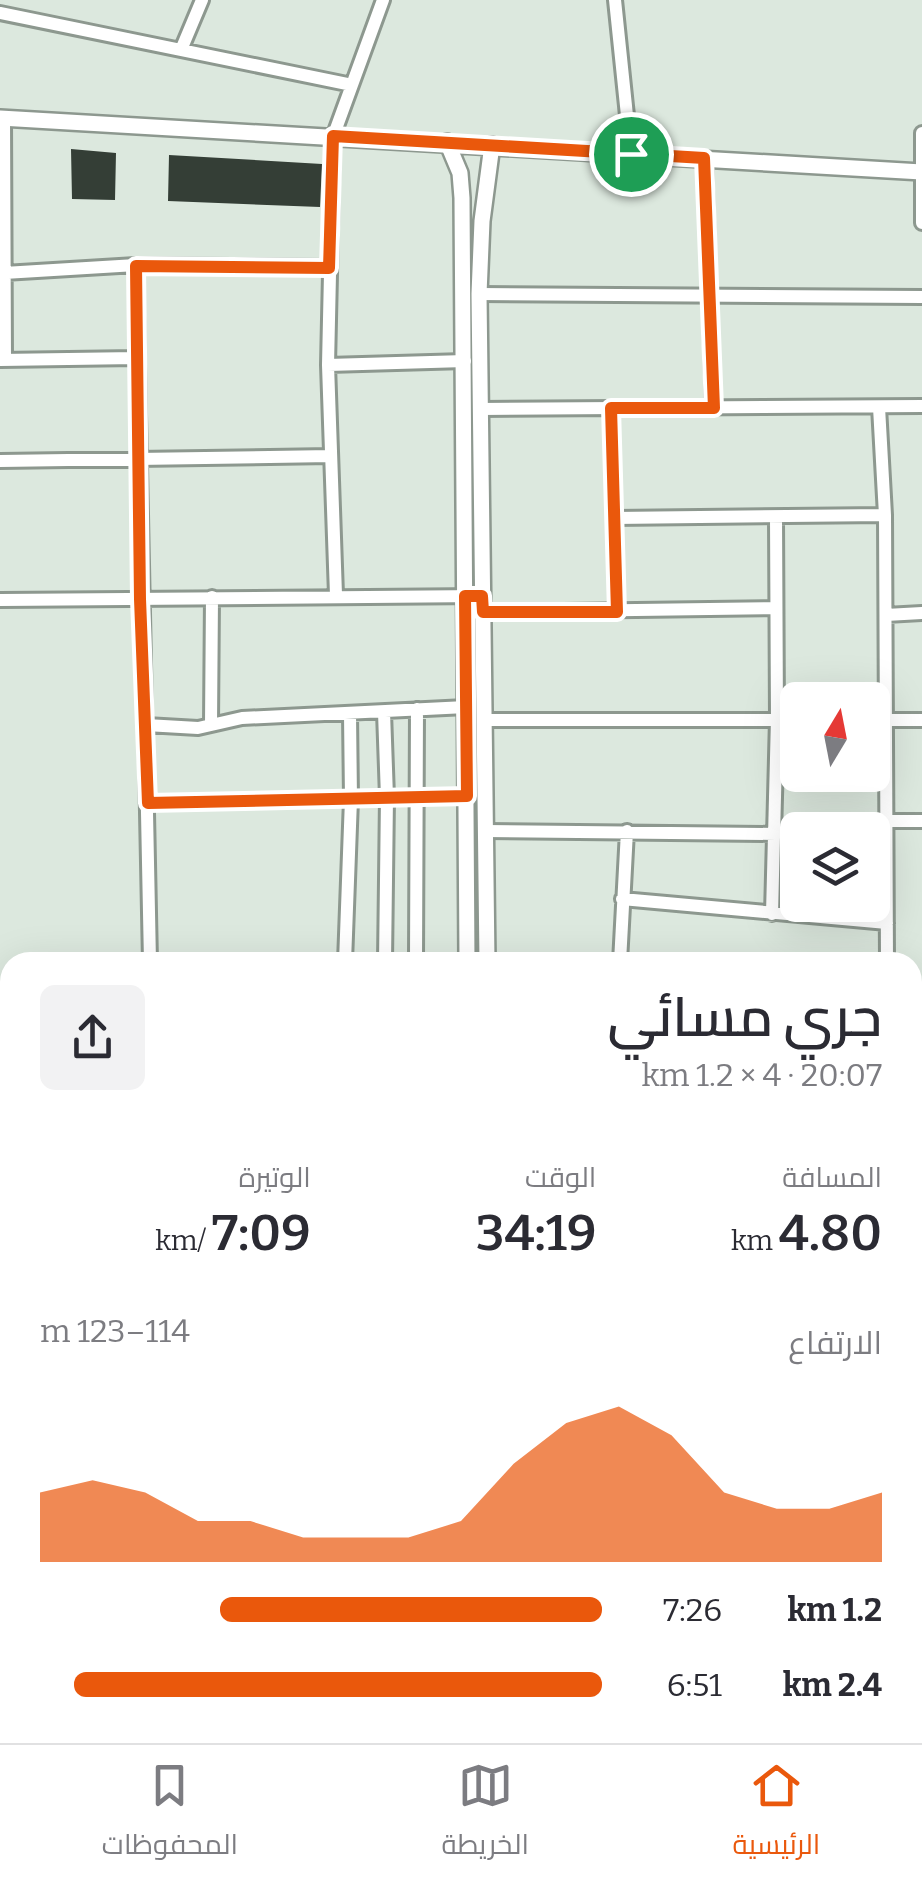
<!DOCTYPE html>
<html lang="ar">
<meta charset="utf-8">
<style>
:root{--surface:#fff;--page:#f2f2f3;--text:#2b2b33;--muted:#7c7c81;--line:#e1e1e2;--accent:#ea580c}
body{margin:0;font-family:Bitter,Cairo,serif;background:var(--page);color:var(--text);direction:rtl;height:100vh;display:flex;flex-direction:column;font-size:38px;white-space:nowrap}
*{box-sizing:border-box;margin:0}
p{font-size:32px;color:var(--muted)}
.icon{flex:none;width:55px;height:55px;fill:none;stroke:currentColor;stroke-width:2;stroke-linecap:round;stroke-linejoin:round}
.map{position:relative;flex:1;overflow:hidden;direction:ltr}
.sheet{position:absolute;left:0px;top:952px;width:922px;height:792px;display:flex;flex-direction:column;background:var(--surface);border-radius:30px 30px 0 0;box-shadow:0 10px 40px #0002;direction:rtl}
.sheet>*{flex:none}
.needle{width:65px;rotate:10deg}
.fabs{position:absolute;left:780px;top:682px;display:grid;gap:20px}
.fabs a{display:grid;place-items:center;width:110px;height:110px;border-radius:15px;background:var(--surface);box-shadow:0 10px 40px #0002;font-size:50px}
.pin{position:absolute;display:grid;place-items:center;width:85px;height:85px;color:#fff;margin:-42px;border:5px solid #fff;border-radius:50%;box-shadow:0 2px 10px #0007}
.round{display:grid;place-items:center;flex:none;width:105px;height:105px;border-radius:15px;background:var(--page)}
.overview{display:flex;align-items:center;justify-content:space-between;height:170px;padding:0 40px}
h1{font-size:55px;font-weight:600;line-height:75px}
.stats{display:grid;grid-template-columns:repeat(3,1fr);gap:15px;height:170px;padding:10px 40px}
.stats div{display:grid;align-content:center}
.stats b{font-size:50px;font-weight:600}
.stats small{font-size:28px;font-weight:400}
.stats p{font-size:28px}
.chart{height:280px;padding:20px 40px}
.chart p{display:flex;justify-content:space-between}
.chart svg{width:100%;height:180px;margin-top:10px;fill:var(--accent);opacity:.7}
ul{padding:0 40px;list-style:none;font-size:32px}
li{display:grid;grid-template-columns:160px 120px 1fr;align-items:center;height:75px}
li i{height:25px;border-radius:12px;background:var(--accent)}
.tab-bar{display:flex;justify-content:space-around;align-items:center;height:140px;border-top:2px solid var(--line);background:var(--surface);font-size:28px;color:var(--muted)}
.tab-bar a{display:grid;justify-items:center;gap:5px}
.tab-bar .current{color:var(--accent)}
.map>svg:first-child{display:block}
.pitch{fill:#b6dcbe}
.building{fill:#343e36}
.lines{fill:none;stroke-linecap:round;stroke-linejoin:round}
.minor-casing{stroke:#8d988f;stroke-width:18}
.tertiary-casing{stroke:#8d988f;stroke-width:20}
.minor{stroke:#fff;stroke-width:12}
.tertiary{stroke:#fff;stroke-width:15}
.route-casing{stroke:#fff;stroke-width:20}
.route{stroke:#ea580c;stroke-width:12}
</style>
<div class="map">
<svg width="922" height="1743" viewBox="0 0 922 1743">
<rect width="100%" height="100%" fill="#dce8de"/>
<path class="pitch" d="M 243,1735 L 403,1735 L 403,1743 L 243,1743 Z"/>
<path class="building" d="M 71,149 L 116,153 L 115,200 L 72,199 Z
M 169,155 L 322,164 L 320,207 L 168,201 Z"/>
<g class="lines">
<defs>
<path id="minor" d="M 615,0 L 631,154
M 0,13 L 352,85
M 181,50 L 202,0
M 4,118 L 5,360
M 922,133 L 922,223
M 705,158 L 713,408
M 136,265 L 150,962
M 4,273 L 136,265 L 329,267
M 479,294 L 922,297
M 0,360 L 136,358
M 328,365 L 465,361
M 879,407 L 885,515 L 887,962
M 611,408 L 617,612
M 480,409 L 922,406
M 0,461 L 331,456
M 614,518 L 885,515
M 336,595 L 328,365 L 333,137 L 383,0
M 0,600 L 482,596
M 483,612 L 776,608
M 886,615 L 922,613
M 384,712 L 387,797 L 385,962
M 483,720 L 798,720
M 872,720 L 922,720
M 211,724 L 212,597
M 146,725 L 198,728 L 242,718 L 466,707
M 148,803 L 467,796
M 889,821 L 922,821
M 485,831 L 776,834
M 622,899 L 887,923
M 772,914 L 777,719 L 776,518
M 345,962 L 351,799 L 350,714
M 416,962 L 417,709
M 620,962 L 627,831
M 0,998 L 10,999
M 912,1150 L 922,1150
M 0,1256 L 10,1255
M 912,1256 L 922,1256
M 0,1331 L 10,1331
M 912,1537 L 922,1544
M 0,1578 L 10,1578
M 912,1604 L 922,1604
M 748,1735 L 748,1743"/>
<path id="tertiary" d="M 0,118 L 922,172
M 447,142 L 460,173 L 462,198 L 467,962
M 487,962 L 479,294 L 482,221 L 492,145
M 912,1039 L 922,1039
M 0,1427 L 10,1427
M 475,1735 L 475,1743
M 492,1735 L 492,1743"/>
</defs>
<use href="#minor" class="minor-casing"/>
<use href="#tertiary" class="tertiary-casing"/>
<use href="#minor" class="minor"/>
<use href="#tertiary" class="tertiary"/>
</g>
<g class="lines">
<defs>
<path id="route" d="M 333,136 L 704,158 L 714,408 L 611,408 L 617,612 L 483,612 L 482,596 L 465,596 L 467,796 L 148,803 L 140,599 L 136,266 L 329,268 Z"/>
</defs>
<use href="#route" class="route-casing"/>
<use href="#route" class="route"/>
</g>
</svg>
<div class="fabs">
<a><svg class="needle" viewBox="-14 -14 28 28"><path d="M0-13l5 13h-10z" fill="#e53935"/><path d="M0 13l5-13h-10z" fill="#7c7c81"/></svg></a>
<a><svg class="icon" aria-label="layers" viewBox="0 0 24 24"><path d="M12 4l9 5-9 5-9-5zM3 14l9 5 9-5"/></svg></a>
</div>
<div class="pin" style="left:631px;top:154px;background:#1e9e55"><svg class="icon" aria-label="arrive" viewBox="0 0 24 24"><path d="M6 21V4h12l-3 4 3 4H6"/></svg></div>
<section class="sheet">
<div class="overview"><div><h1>جري مسائي</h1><p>20:07 · 4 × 1.2 km</p></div><a class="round"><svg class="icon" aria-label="share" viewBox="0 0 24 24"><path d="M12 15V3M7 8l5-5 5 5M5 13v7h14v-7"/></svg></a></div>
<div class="stats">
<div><p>المسافة</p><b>4.80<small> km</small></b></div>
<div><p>الوقت</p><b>34:19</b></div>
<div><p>الوتيرة</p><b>7:09<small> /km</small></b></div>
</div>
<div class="chart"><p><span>الارتفاع</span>114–123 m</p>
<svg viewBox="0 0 160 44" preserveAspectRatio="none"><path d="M0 44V27L10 24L20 27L30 34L40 34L50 38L60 38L70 38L80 34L90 20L100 10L110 6L120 13L130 27L140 31L150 31L160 27V44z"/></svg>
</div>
<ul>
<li><b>1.2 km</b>7:26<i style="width:68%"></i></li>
<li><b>2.4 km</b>6:51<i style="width:94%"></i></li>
</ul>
</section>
</div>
<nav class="tab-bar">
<a class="current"><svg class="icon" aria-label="home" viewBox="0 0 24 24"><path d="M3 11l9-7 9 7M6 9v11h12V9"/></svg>الرئيسية</a>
<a><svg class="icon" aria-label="map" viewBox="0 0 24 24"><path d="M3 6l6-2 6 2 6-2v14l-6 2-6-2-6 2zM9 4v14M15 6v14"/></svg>الخريطة</a>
<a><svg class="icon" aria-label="saved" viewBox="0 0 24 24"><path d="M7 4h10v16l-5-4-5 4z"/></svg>المحفوظات</a>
</nav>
